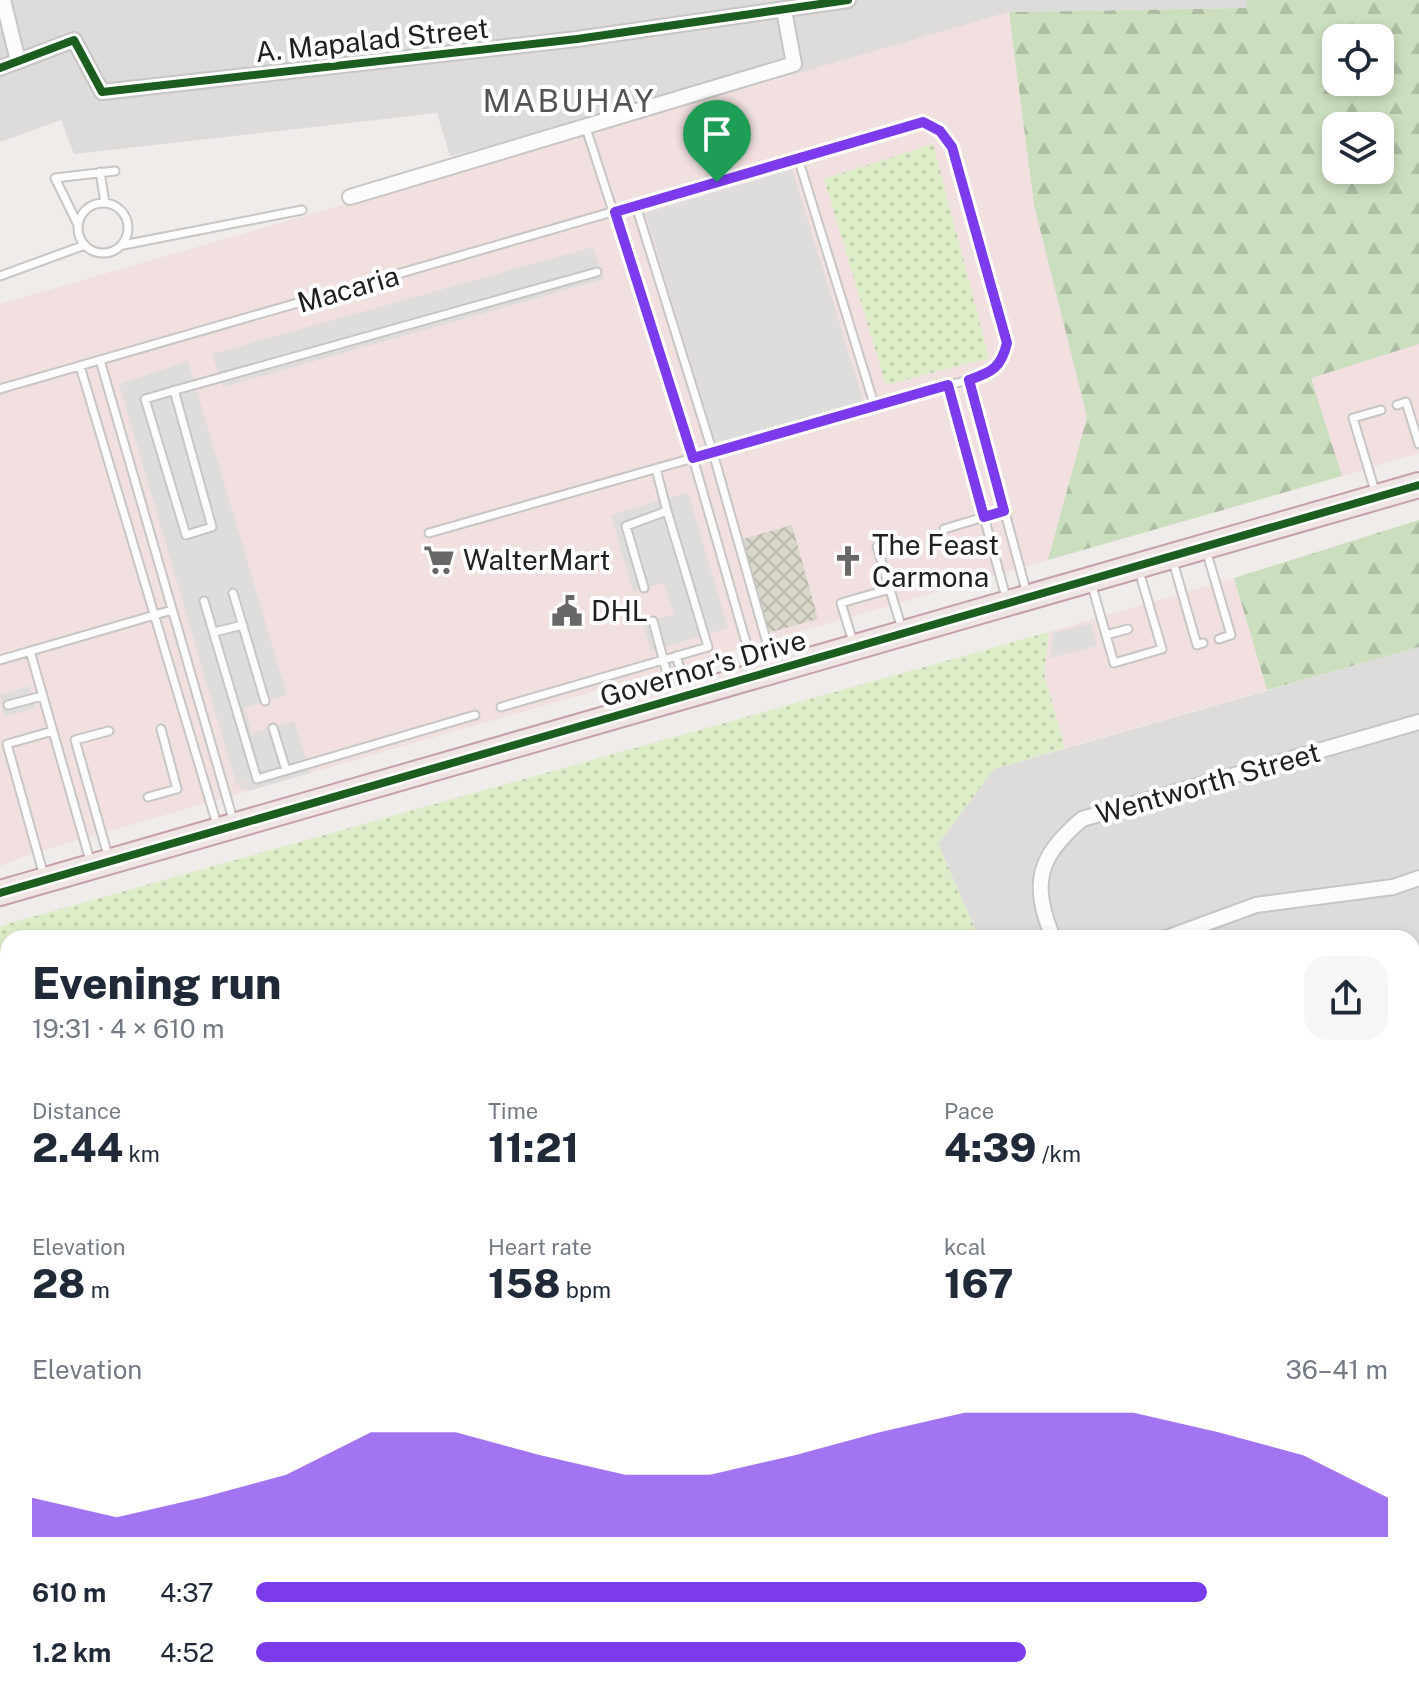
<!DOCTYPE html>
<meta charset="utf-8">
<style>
:root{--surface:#fff;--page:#f6f6f7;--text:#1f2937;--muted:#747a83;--accent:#7c3aed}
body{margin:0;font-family:"Public Sans",sans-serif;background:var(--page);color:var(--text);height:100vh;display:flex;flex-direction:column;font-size:30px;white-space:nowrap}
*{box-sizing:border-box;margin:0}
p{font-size:26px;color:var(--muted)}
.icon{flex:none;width:44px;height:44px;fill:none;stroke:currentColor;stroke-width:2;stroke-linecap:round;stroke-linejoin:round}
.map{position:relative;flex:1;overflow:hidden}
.sheet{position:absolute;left:0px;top:930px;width:1420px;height:768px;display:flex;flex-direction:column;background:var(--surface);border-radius:24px 24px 0 0;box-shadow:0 4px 12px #0003}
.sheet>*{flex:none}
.buttons{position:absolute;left:1322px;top:24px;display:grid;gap:16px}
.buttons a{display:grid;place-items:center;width:72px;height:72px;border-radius:16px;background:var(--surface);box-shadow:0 4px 12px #0003;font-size:40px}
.pin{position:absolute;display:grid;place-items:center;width:68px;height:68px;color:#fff;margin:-82px -34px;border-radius:50% 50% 50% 0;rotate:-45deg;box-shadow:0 0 8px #0007}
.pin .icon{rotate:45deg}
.round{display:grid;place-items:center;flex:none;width:84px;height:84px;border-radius:24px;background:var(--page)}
.summary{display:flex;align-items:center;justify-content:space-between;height:136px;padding:0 32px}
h1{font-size:44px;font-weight:800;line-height:60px}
.metrics{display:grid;grid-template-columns:repeat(3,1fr);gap:12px;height:136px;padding:8px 32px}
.metrics div{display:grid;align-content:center}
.metrics b{font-size:40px;font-weight:800}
.metrics small{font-size:22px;font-weight:400}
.metrics p{font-size:22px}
.chart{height:224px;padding:16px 32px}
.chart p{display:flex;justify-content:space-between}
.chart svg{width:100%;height:144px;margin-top:8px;fill:var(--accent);opacity:.7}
ul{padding:0 32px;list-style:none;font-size:26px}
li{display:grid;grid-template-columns:128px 96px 1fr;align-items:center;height:60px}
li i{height:20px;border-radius:10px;background:var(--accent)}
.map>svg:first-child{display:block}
.residential{fill:#dedcda}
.commercial{fill:#f1e0df}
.education{fill:#f8f6e5}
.construction{fill:url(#construction-cross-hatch)}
.grass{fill:url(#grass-dots)}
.forest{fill:url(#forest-firs);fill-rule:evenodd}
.park{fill:#d7f5d5}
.parking{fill:#dfdddc}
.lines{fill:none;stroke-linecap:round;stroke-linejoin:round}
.river{stroke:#bbdde3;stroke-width:28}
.service-casing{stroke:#c7c6c5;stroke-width:11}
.minor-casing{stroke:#c7c6c5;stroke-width:18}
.trunk-casing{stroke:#c69eac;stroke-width:28}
.path{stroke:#ecdbd9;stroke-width:3;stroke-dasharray:4 4;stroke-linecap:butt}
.service{stroke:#fdfcfc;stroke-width:7}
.minor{stroke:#fdfcfc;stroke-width:14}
.trunk{stroke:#efe6e4;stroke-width:24}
.path-bridge{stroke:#ecdbd9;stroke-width:3;stroke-dasharray:4 4;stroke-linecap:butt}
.cycleway-casing{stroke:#fff;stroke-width:13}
.cycleway{stroke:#1b5e20;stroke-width:8}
.route-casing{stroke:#fff;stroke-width:16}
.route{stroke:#7c3aed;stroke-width:10}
.labels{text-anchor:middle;stroke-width:8;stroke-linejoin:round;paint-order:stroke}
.street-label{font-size:28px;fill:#202020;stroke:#fff}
.poi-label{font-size:28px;fill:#202020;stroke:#fff;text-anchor:start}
.quarter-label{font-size:32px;letter-spacing:2px;fill:#535353;stroke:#fff}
</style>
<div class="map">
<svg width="1419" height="1698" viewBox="0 0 1419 1698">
<defs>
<pattern id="construction-cross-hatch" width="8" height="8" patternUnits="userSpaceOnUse" patternTransform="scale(2)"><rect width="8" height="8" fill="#d8d7ca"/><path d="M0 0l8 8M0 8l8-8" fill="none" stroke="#b9b8ad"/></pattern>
<pattern id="grass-dots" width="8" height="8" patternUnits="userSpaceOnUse" patternTransform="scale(2)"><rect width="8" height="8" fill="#ddedc7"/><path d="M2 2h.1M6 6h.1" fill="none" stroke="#bdcbab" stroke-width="1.8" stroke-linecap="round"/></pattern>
<pattern id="forest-firs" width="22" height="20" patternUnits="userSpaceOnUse" patternTransform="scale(2)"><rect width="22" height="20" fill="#cbdebe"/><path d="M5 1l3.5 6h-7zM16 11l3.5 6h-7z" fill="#aebea3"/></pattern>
</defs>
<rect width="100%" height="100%" fill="#efece9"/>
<path class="residential" d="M 0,0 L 1247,0 L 1247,8 L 1009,12 L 801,73 L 450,156 L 437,113 L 74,154 L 61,120 L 0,142 Z
M 1419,647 L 1419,968 L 1412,969 L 1412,938 L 979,938 L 938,844 L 994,769 Z
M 1412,972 L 1419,972 L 1419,1104 L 1412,1102 Z
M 1412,1156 L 1419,1157 L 1419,1640 L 1412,1640 Z
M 8,1626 L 8,1690 L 110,1690 L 113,1698 L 0,1698 L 0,1629 Z
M 131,1690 L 421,1690 L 426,1698 L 133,1698 Z
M 585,1690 L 643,1690 L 626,1698 L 579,1698 Z
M 798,1690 L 1105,1690 L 1077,1698 L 777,1698 Z
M 1193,1690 L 1292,1690 L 1275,1698 L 1192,1698 Z"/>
<path class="commercial" d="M 1009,12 L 1034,205 L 1087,417 L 1048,560 L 33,853 L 0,866 L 0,304 Z
M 1419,344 L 1419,453 L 1342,476 L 1310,378 Z
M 1234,578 L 1267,690 L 1065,748 L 1044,674 L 1049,632 Z"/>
<path class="education" d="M 426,1690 L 584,1690 L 579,1698 L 431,1698 Z"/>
<path class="construction" d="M 792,525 L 818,619 L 768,633 L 743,539 Z"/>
<path class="grass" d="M 933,144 L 989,358 L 886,385 L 824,179 Z
M 1049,632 L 1044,674 L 1065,748 L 994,769 L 938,844 L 979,938 L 8,938 L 8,1246 L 0,1245 L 0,926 Z
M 1412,1672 L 1419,1672 L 1419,1698 L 1332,1698 L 1352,1690 L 1412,1690 Z
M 1105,1690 L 1193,1690 L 1192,1698 L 1077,1698 Z"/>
<path class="forest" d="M 1247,0 L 1419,0 L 1419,344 L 1311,378 L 1342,476 L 1048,560 L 1087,417 L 1034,205 L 1009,12 L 1246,8 ZM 1336,38 L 1380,38 L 1380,82 L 1336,82 ZM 1336,126 L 1380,126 L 1380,170 L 1336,170 Z
M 1419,520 L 1419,647 L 1267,690 L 1234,578 Z
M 0,1247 L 8,1248 L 8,1324 L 0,1302 Z"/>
<path class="park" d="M 0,1384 L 8,1402 L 8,1623 L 0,1626 Z"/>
<path class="parking" d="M 792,169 L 864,403 L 717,448 L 645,213 Z
M 593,247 L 604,279 L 223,387 L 212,354 Z
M 188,361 L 287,695 L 244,708 L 252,733 L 294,721 L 310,773 L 249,791 L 240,788 L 235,780 L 119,384 Z
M 688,492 L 728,628 L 651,651 L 643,624 L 674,614 L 664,583 L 633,591 L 611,515 Z
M 1091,623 L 1097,646 L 1050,658 L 1053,633 Z
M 29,686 L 36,708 L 4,717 L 0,695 Z
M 0,1458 L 8,1479 L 8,1587 L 0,1564 Z"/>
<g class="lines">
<path class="river" d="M 1412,1110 L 1419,1112
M 632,1698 L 647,1690"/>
<defs>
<path id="service" d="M 585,125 L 693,458 L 754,670
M 798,158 L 875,407
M 100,172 L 105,203
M78 228a25 25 0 1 1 50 0a25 25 0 1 1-50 0Z
M 636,206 L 713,453 L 773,664
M 78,225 L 55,178 L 115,171
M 123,245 L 302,210
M 0,276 L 85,245
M 100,360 L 234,823
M 80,366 L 218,828
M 969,380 L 1027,594
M 948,385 L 1007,601
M 0,389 L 923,122 L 940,131 L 952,147 L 1007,343 L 1002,362 L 992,373 L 429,533
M 174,390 L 212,527 L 186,535 L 145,399 L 183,388 L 597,272
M 1397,405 L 1406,402 L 1419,444
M 656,469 L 667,511
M 1375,491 L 1353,418 L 1381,410
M 944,529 L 1004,511
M 892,543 L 877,547 L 902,629
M 1206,550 L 1231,635 L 1219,639
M 1172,558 L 1197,645 L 1203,643
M 1092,586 L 1114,663 L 1162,649 L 1139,571
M 233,593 L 265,701
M 204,601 L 257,779 L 475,715
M 653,621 L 673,696
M 214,632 L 243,625
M 1106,635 L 1128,629
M 854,645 L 841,603 L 890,589
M 30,651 L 91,864
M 676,656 L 688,692
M 0,660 L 172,610
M 8,705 L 42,696
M 501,707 L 708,647 L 667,511 L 626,526 L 644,588
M 273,728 L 286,770
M 148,797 L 177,789 L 161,729
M 109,859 L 75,740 L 109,731
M 44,876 L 7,744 L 53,731"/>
<path id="minor" d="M 3,0 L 18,61
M 0,68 L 74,40 L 102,92 L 577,39 L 848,0
M 350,197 L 794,64 L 784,10
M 1053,938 C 1031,883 1037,858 1082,819 L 1419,722
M 1166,938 L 1256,905 L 1393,887 L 1419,878
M 1412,984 L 1419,984
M 1412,1264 L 1419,1266
M 0,1331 L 8,1354
M 0,1640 L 8,1637
M 1412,1654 L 1419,1652
M 28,1698 L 46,1690
M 128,1698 L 144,1690
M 339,1698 L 358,1690
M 585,1698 L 590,1690
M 871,1698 L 877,1690
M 1306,1698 L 1318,1690"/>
<path id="trunk" d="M 0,893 L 1419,485"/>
</defs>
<use href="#service" class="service-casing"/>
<use href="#minor" class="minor-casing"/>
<use href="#trunk" class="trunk-casing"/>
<path class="path" d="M 233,785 L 248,781"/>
<use href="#service" class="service"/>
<use href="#minor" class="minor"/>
<use href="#trunk" class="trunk"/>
<path class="path-bridge" d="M 862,555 L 893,547"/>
<defs>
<path id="cycleway" d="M 0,68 L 74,40 L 102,92 L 577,39 L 848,0
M 0,893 L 1419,485"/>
</defs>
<use href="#cycleway" class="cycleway-casing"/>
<use href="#cycleway" class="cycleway"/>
</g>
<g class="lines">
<defs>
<path id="route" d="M 923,122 L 940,131 L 952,147 L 1007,343 C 1001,368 992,372 969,380 L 1004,511 L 984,517 L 948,385 L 693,458 L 615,212 Z"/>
</defs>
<use href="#route" class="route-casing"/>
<use href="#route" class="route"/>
</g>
<defs>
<symbol id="supermarket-bare" viewBox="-9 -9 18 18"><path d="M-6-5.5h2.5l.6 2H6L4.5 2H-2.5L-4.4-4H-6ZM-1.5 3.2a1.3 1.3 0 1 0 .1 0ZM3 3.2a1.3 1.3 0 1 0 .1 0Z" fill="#686766" stroke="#fff" stroke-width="2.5" paint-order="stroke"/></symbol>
<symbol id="church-bare" viewBox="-9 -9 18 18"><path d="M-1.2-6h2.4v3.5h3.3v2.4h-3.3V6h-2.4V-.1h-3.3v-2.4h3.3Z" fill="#686766" stroke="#fff" stroke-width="2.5" paint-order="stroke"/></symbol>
<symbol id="civic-bare" viewBox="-9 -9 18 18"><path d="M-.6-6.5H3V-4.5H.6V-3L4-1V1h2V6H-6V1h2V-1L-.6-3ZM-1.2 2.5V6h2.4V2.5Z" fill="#686766" stroke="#fff" stroke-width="2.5" paint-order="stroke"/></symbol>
</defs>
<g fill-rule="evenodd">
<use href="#supermarket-bare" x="417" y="538" width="44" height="44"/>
<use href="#church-bare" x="826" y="539" width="44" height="44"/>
<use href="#civic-bare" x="545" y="589" width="44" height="44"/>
</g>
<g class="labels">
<g class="street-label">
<text transform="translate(372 40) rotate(-6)" y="10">A. Mapalad Street</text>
<text transform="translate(348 289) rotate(-16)" y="10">Macaria</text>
<text transform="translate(703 668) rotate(-16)" y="10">Governor's Drive</text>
<text transform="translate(1208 783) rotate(-16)" y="10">Wentworth Street</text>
</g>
<g class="poi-label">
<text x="872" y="555">The Feast<tspan x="872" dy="32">Carmona</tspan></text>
<text x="463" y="570">WalterMart</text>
<text x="591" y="621">DHL</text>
</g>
<g class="quarter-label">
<text x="569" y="112">MABUHAY</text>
</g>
</g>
</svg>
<div class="buttons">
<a><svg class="icon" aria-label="locate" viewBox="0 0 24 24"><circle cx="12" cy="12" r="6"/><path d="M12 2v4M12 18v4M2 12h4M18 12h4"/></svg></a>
<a><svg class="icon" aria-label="layers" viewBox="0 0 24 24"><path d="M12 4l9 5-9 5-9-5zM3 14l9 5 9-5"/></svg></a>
</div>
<div class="pin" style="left:717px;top:182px;background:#1e9e55"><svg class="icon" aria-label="arrive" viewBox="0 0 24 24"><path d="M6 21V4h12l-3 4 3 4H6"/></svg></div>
<section class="sheet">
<div class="summary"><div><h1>Evening run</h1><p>19:31 · 4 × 610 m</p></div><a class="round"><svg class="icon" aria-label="share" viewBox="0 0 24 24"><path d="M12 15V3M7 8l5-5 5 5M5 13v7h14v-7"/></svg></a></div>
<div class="metrics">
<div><p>Distance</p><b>2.44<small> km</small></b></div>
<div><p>Time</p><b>11:21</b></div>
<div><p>Pace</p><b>4:39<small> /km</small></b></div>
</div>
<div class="metrics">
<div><p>Elevation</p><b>28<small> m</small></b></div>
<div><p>Heart rate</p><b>158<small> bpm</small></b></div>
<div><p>kcal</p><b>167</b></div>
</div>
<div class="chart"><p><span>Elevation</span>36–41 m</p>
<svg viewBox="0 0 160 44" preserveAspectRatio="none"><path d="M0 44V32L10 38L20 32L30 25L40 12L50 12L60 19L70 25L80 25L90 19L100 12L110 6L120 6L130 6L140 12L150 19L160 32V44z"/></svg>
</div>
<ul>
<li><b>610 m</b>4:37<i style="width:84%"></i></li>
<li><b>1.2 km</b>4:52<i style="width:68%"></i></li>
</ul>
</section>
</div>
